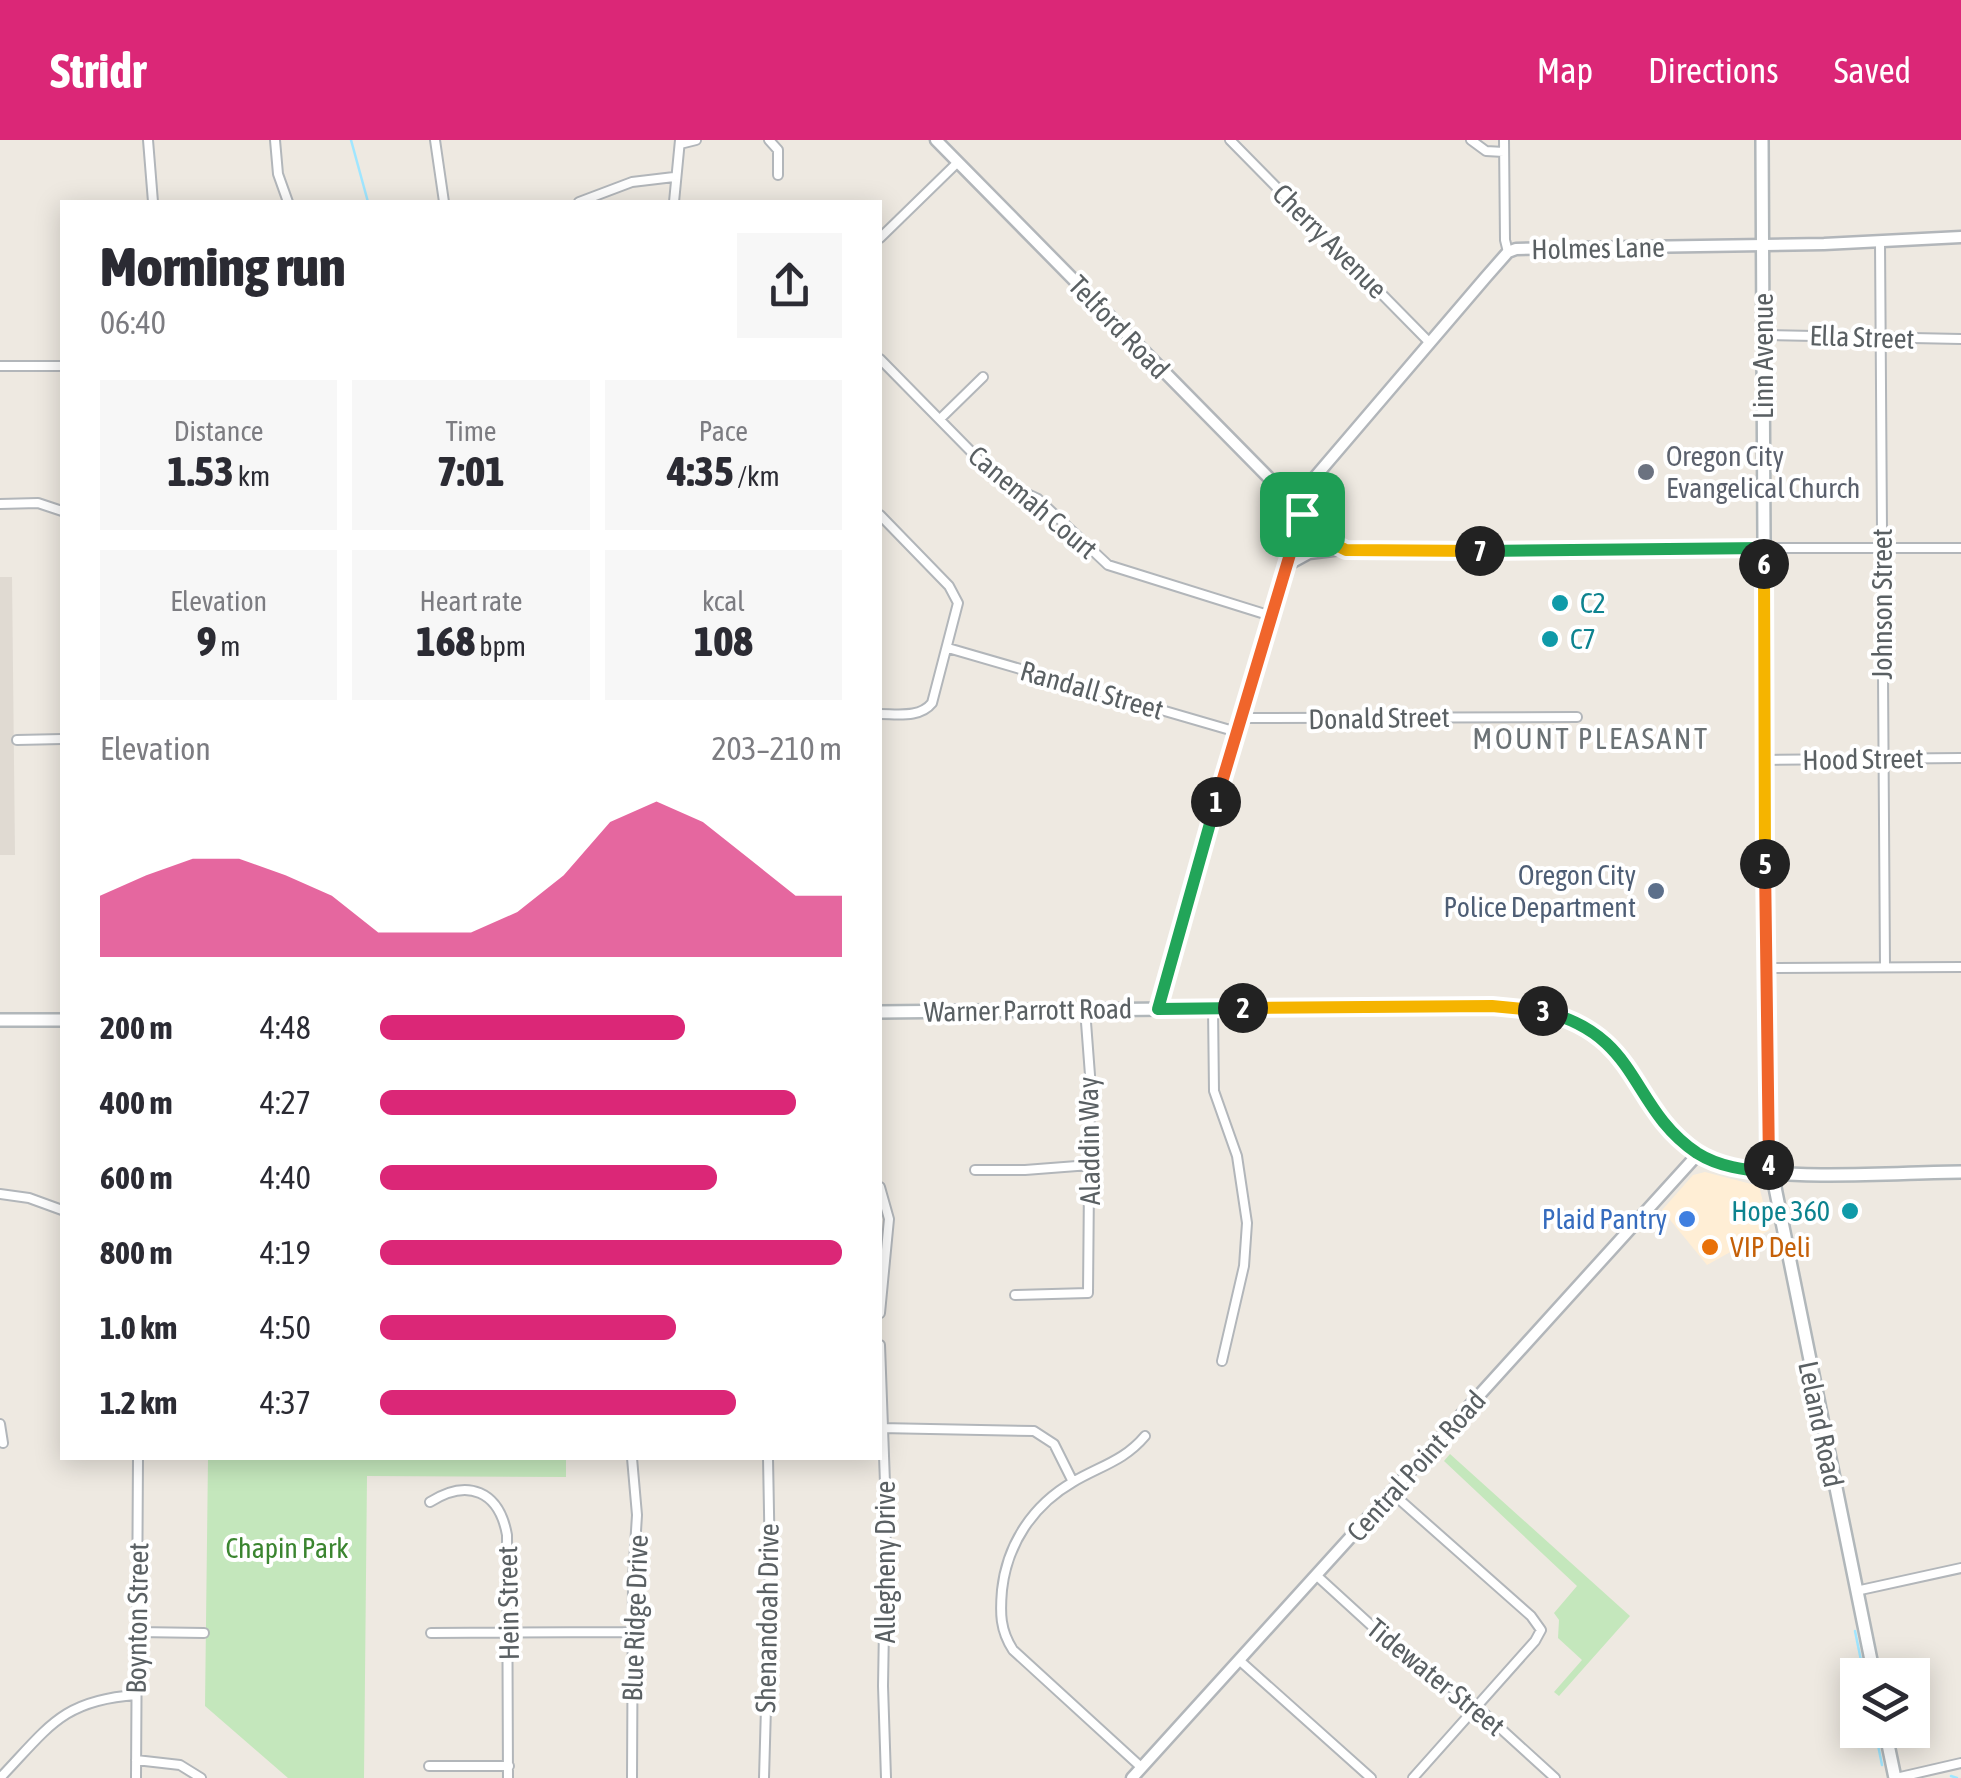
<!DOCTYPE html>
<meta charset="utf-8">
<style>
:root{--surface:#fff;--page:#f7f7f7;--text:#2b2b33;--muted:#7c7c81;--accent:#db2777}
body{margin:0;font-family:"Asap Condensed",sans-serif;background:var(--page);color:var(--text);height:100vh;display:flex;flex-direction:column;font-size:38px;white-space:nowrap}
*{box-sizing:border-box;margin:0}
p{font-size:32px;color:var(--muted)}
.icon{flex:none;width:55px;height:55px;fill:none;stroke:currentColor;stroke-width:2;stroke-linecap:round;stroke-linejoin:round}
.map{position:relative;flex:1;overflow:hidden}
.side{position:absolute;left:60px;top:60px;width:822px;height:1260px;display:flex;flex-direction:column;background:var(--surface);border-radius:0px;box-shadow:0 5px 25px #0003}
.side>*{flex:none}
.tools{position:absolute;left:1840px;top:1518px;display:grid;gap:20px}
.tools a{display:grid;place-items:center;width:90px;height:90px;border-radius:0px;background:var(--surface);box-shadow:0 5px 25px #0003;font-size:50px}
.pin{position:absolute;display:grid;place-items:center;width:85px;height:85px;color:#fff;margin:-42px;border-radius:20px;box-shadow:0 5px 15px #0006}
.km{position:absolute;width:50px;height:50px;margin:-25px;border-radius:50%;background:#222;color:#fff;font-size:28px;line-height:50px;text-align:center}
.round{display:grid;place-items:center;flex:none;width:105px;height:105px;border-radius:0px;background:var(--page)}
.headline{display:flex;align-items:center;justify-content:space-between;height:170px;padding:0 40px}
h1{font-size:55px;font-weight:800;line-height:75px}
.figures{display:grid;grid-template-columns:repeat(3,1fr);gap:15px;height:170px;padding:10px 40px}
.figures div{display:grid;align-content:center;border-radius:0px;background:var(--page);text-align:center}
.figures b{font-size:42px;font-weight:800}
.figures small{font-size:28px;font-weight:400}
.figures p{font-size:28px}
.chart{height:280px;padding:20px 40px}
.chart p{display:flex;justify-content:space-between}
.chart svg{width:100%;height:180px;margin-top:10px;fill:var(--accent);opacity:.7}
ul{padding:0 40px;list-style:none;font-size:32px}
li{display:grid;grid-template-columns:160px 120px 1fr;align-items:center;height:75px}
li i{height:25px;border-radius:12px;background:var(--accent)}
header{display:flex;align-items:center;gap:60px;box-sizing:border-box;height:140px;padding:0 50px;background:var(--accent);color:#fff}
header strong{font-size:48px}
nav{display:flex;gap:55px;margin-inline-start:auto;font-size:35px}
.map>svg:first-child{display:block}
.commercial{fill:#ffeed5}
.education{fill:#e0dad2}
.green{fill:#c4e7bc}
.lines{fill:none;stroke-linecap:round;stroke-linejoin:round}
.stream{stroke:#a0e6ff;stroke-width:2.5}
.minor-casing{stroke:#b2b6ba;stroke-width:12}
.tertiary-casing{stroke:#b2b6ba;stroke-width:15}
.secondary-casing{stroke:#b1b7ba;stroke-width:16}
.minor{stroke:#fff;stroke-width:8}
.tertiary{stroke:#fff;stroke-width:10}
.secondary{stroke:#fff;stroke-width:11}
.split-1-casing{stroke:#fff;stroke-width:20}
.split-2-casing{stroke:#fff;stroke-width:20}
.split-3-casing{stroke:#fff;stroke-width:20}
.split-4-casing{stroke:#fff;stroke-width:20}
.split-5-casing{stroke:#fff;stroke-width:20}
.split-6-casing{stroke:#fff;stroke-width:20}
.split-7-casing{stroke:#fff;stroke-width:20}
.split-8-casing{stroke:#fff;stroke-width:20}
.split-1{stroke:#f0652b;stroke-width:12}
.split-2{stroke:#22a559;stroke-width:12}
.split-3{stroke:#f5b400;stroke-width:12}
.split-4{stroke:#22a559;stroke-width:12}
.split-5{stroke:#f0652b;stroke-width:12}
.split-6{stroke:#f5b400;stroke-width:12}
.split-7{stroke:#22a559;stroke-width:12}
.split-8{stroke:#f5b400;stroke-width:12}
.worship-dot{fill:#6b7280;stroke:#fff;stroke-width:4}
.culture-dot{fill:#0f9aa8;stroke:#fff;stroke-width:4}
.service-dot{fill:#5c6f8a;stroke:#fff;stroke-width:4}
.shop-dot{fill:#3f7fe0;stroke:#fff;stroke-width:4}
.food-dot{fill:#e8710a;stroke:#fff;stroke-width:4}
.labels{text-anchor:middle;stroke-width:8;stroke-linejoin:round;paint-order:stroke}
.street-label{font-size:28px;fill:#5a6063;stroke:#fff}
.worship-label{font-size:28px;fill:#5b616d;stroke:#fff;text-anchor:start}
.culture-label{font-size:28px;fill:#0d838f;stroke:#fff;text-anchor:start}
.service-label{font-size:28px;fill:#4e5e75;stroke:#fff;text-anchor:end}
.shop-label{font-size:28px;fill:#366cbe;stroke:#fff;text-anchor:end}
.food-label{font-size:28px;fill:#c56008;stroke:#fff;text-anchor:start}
.park-label{font-size:28px;fill:#3b8530;stroke:#fff}
.neighbourhood-label{font-size:30px;letter-spacing:2.5px;fill:#6b7275;stroke:#fff}
</style>
<header>
<strong>Stridr</strong>
<nav><a>Map</a><a>Directions</a><a>Saved</a></nav>
</header>
<div class="map">
<svg width="1961" height="1638" viewBox="0 0 1961 1638">
<rect width="100%" height="100%" fill="#eee9e1"/>
<path class="commercial" d="M 1705,1032 L 1759,1046 L 1770,1090 L 1707,1125 L 1662,1070 L 1693,1035 Z"/>
<path class="education" d="M 0,437 L 12,437 L 15,715 L 0,715 Z"/>
<path class="green" d="M 1450,1314 L 1630,1476 L 1559,1556 L 1554,1552 L 1582,1520 L 1558,1498 L 1559,1480 L 1554,1473 L 1577,1446 L 1444,1321 Z
M 208,1318 L 566,1318 L 566,1337 L 367,1336 L 364,1638 L 288,1638 L 205,1566 Z"/>
<g class="lines">
<path class="stream" d="M 351,0 L 368,62
M 1855,1491 L 1864,1535
M 1875,1590 L 1882,1625
M 1951,1636 L 1957,1638"/>
<defs>
<path id="minor" d="M 148,0 L 153,62
M 275,0 L 278,34 L 288,62
M 435,0 L 444,62
M 769,0 L 778,10 L 778,35
M 1230,0 L 1430,203
M 1471,0 L 1486,11 L 1504,12
M 1504,0 L 1505,100 L 1508,112
M 680,4 L 696,0
M 579,62 L 632,42 L 674,37
M 674,62 L 680,0
M 880,98 L 958,22
M 1880,102 L 1885,827
M 1763,195 L 1961,199
M 880,219 L 1001,342 L 1038,359 L 1108,425 L 1271,476
M 0,226 L 62,226
M 940,279 L 983,237
M 0,364 L 38,363 L 62,371
M 880,375 L 949,446 L 958,463 L 932,563 C 920,578 898,574 880,574
M 1764,408 L 1961,408
M 948,508 L 1237,592
M 1241,578 L 1577,577
M 17,600 L 62,599
M 1764,620 L 1961,618
M 1767,828 L 1961,827
M 1213,868 L 1214,951 L 1237,1016 L 1247,1083 L 1244,1126 L 1222,1221
M 975,1030 L 1025,1030 L 1090,1025
M 880,1047 L 889,1079 L 880,1173
M 0,1054 L 29,1058 L 62,1070
M 1015,1155 L 1088,1153 L 1090,935 L 1085,869
M 880,1205 L 886,1371 L 883,1546 L 886,1638
M 0,1284 L 3,1303
M 880,1288 L 1034,1291 L 1054,1304 L 1073,1342
M 632,1318 L 637,1375 L 633,1439 L 632,1638
M 1392,1353 L 1531,1476 L 1541,1490 L 1535,1501 L 1413,1638
M 430,1362 C 468,1338 499,1351 507,1395 L 508,1638
M 1316,1435 L 1385,1498 L 1477,1567 L 1555,1638
M 1856,1451 L 1961,1428
M 137,1492 L 204,1493
M 431,1493 L 633,1492
M 1239,1520 L 1371,1638
M 136,1620 L 180,1625 L 201,1638
M 429,1626 L 509,1626
M 1141,1627 L 1013,1510 C 1000,1490 1000,1473 1002,1450 C 1007,1404 1033,1365 1073,1342 C 1100,1326 1124,1321 1145,1296
M 0,1638 C 48,1588 62,1560 136,1555
M 136,1638 L 138,1318
M 764,1638 L 770,1425 L 768,1318
M 1896,1638 L 1961,1623"/>
<path id="tertiary" d="M 936,0 L 1337,407 L 1358,412 L 1764,408
M 1292,364 L 1486,137 L 1508,112 L 1516,109 L 1824,104 L 1961,97
M 1287,425 L 1309,413 L 1341,409
M 1157,869 L 1302,374
M 1132,1638 L 1698,1014"/>
<path id="secondary" d="M 1762,0 L 1767,1008 L 1874,1535
M 880,872 L 1452,866 C 1536,866 1596,868 1642,948 C 1659,976 1679,1006 1710,1020 C 1765,1044 1897,1032 1961,1032
M 0,880 L 62,880
M 1885,1590 L 1895,1638"/>
</defs>
<use href="#minor" class="minor-casing"/>
<use href="#tertiary" class="tertiary-casing"/>
<use href="#secondary" class="secondary-casing"/>
<use href="#minor" class="minor"/>
<use href="#tertiary" class="tertiary"/>
<use href="#secondary" class="secondary"/>
</g>
<g class="lines">
<defs>
<path id="split-1" d="M 1216,662 L 1302,374"/>
<path id="split-2" d="M 1216,662 L 1158,869 L 1243,868"/>
<path id="split-3" d="M 1243,868 L 1492,866 L 1543,871"/>
<path id="split-4" d="M 1543,871 C 1642,896 1628,966 1697,1013 C 1719,1027 1745,1030 1770,1032 L 1769,1025"/>
<path id="split-5" d="M 1765,724 L 1769,1025"/>
<path id="split-6" d="M 1764,424 L 1765,724"/>
<path id="split-7" d="M 1480,411 L 1764,408 L 1764,424"/>
<path id="split-8" d="M 1302,374 L 1328,401 L 1346,410 L 1480,411"/>
</defs>
<use href="#split-1" class="split-1-casing"/>
<use href="#split-2" class="split-2-casing"/>
<use href="#split-3" class="split-3-casing"/>
<use href="#split-4" class="split-4-casing"/>
<use href="#split-5" class="split-5-casing"/>
<use href="#split-6" class="split-6-casing"/>
<use href="#split-7" class="split-7-casing"/>
<use href="#split-8" class="split-8-casing"/>
<use href="#split-1" class="split-1"/>
<use href="#split-2" class="split-2"/>
<use href="#split-3" class="split-3"/>
<use href="#split-4" class="split-4"/>
<use href="#split-5" class="split-5"/>
<use href="#split-6" class="split-6"/>
<use href="#split-7" class="split-7"/>
<use href="#split-8" class="split-8"/>
</g>
<circle class="worship-dot" cx="1646" cy="332" r="10"/>
<g class="culture-dot">
<circle cx="1560" cy="463" r="10"/>
<circle cx="1550" cy="499" r="10"/>
<circle cx="1850" cy="1071" r="10"/>
</g>
<circle class="service-dot" cx="1656" cy="751" r="10"/>
<circle class="shop-dot" cx="1687" cy="1079" r="10"/>
<circle class="food-dot" cx="1710" cy="1107" r="10"/>
<g class="labels">
<g class="street-label">
<text transform="translate(1330 101) rotate(45)" y="10">Cherry Avenue</text>
<text transform="translate(1598 108) rotate(-1)" y="10">Holmes Lane</text>
<text transform="translate(1119 187) rotate(46)" y="10">Telford Road</text>
<text transform="translate(1862 197) rotate(2)" y="10">Ella Street</text>
<text transform="translate(1763 216) rotate(-90)" y="10">Linn Avenue</text>
<text transform="translate(1033 362) rotate(40)" y="10">Canemah Court</text>
<text transform="translate(1882 464) rotate(-90)" y="10">Johnson Street</text>
<text transform="translate(1092 550) rotate(16)" y="10">Randall Street</text>
<text transform="translate(1379 578) rotate(-1)" y="10">Donald Street</text>
<text transform="translate(1863 619) rotate(-1)" y="10">Hood Street</text>
<text transform="translate(1028 870) rotate(-1)" y="10">Warner Parrott Road</text>
<text transform="translate(1089 1001) rotate(-91)" y="10">Aladdin Way</text>
<text transform="translate(1821 1284) rotate(78)" y="10">Leland Road</text>
<text transform="translate(1416 1326) rotate(-48)" y="10">Central Point Road</text>
<text transform="translate(885 1422) rotate(-90)" y="10">Allegheny Drive</text>
<text transform="translate(508 1463) rotate(-91)" y="10">Hein Street</text>
<text transform="translate(137 1478) rotate(-89)" y="10">Boynton Street</text>
<text transform="translate(635 1478) rotate(-88)" y="10">Blue Ridge Drive</text>
<text transform="translate(767 1478) rotate(-89)" y="10">Shenandoah Drive</text>
<text transform="translate(1436 1537) rotate(39)" y="10">Tidewater Street</text>
</g>
<g class="worship-label">
<text x="1666" y="326">Oregon City<tspan x="1666" dy="32">Evangelical Church</tspan></text>
</g>
<g class="culture-label">
<text x="1580" y="473">C2</text>
<text x="1570" y="509">C7</text>
<text x="1830" y="1081" text-anchor="end">Hope 360</text>
</g>
<g class="service-label">
<text x="1636" y="745">Oregon City<tspan x="1636" dy="32">Police Department</tspan></text>
</g>
<g class="shop-label">
<text x="1667" y="1089">Plaid Pantry</text>
</g>
<g class="food-label">
<text x="1730" y="1117">VIP Deli</text>
</g>
<g class="park-label">
<text x="287" y="1418">Chapin Park</text>
</g>
<g class="neighbourhood-label">
<text x="1591" y="609">MOUNT PLEASANT</text>
</g>
</g>
</svg>
<div class="tools">
<a><svg class="icon" aria-label="layers" viewBox="0 0 24 24"><path d="M12 4l9 5-9 5-9-5zM3 14l9 5 9-5"/></svg></a>
</div>
<div class="pin" style="left:1302px;top:374px;background:#1e9e55"><svg class="icon" aria-label="arrive" viewBox="0 0 24 24"><path d="M6 21V4h12l-3 4 3 4H6"/></svg></div>
<b class="km" style="left:1216px;top:662px">1</b>
<b class="km" style="left:1243px;top:868px">2</b>
<b class="km" style="left:1543px;top:871px">3</b>
<b class="km" style="left:1769px;top:1025px">4</b>
<b class="km" style="left:1765px;top:724px">5</b>
<b class="km" style="left:1764px;top:424px">6</b>
<b class="km" style="left:1480px;top:411px">7</b>
<section class="side">
<div class="headline"><div><h1>Morning run</h1><p>06:40</p></div><a class="round"><svg class="icon" aria-label="share" viewBox="0 0 24 24"><path d="M12 15V3M7 8l5-5 5 5M5 13v7h14v-7"/></svg></a></div>
<div class="figures">
<div><p>Distance</p><b>1.53<small> km</small></b></div>
<div><p>Time</p><b>7:01</b></div>
<div><p>Pace</p><b>4:35<small> /km</small></b></div>
</div>
<div class="figures">
<div><p>Elevation</p><b>9<small> m</small></b></div>
<div><p>Heart rate</p><b>168<small> bpm</small></b></div>
<div><p>kcal</p><b>108</b></div>
</div>
<div class="chart"><p><span>Elevation</span>203–210 m</p>
<svg viewBox="0 0 160 44" preserveAspectRatio="none"><path d="M0 44V29L10 24L20 20L30 20L40 24L50 29L60 38L70 38L80 38L90 33L100 24L110 11L120 6L130 11L140 20L150 29L160 29V44z"/></svg>
</div>
<ul>
<li><b>200 m</b>4:48<i style="width:66%"></i></li>
<li><b>400 m</b>4:27<i style="width:90%"></i></li>
<li><b>600 m</b>4:40<i style="width:73%"></i></li>
<li><b>800 m</b>4:19<i style="width:100%"></i></li>
<li><b>1.0 km</b>4:50<i style="width:64%"></i></li>
<li><b>1.2 km</b>4:37<i style="width:77%"></i></li>
</ul>
</section>
</div>
